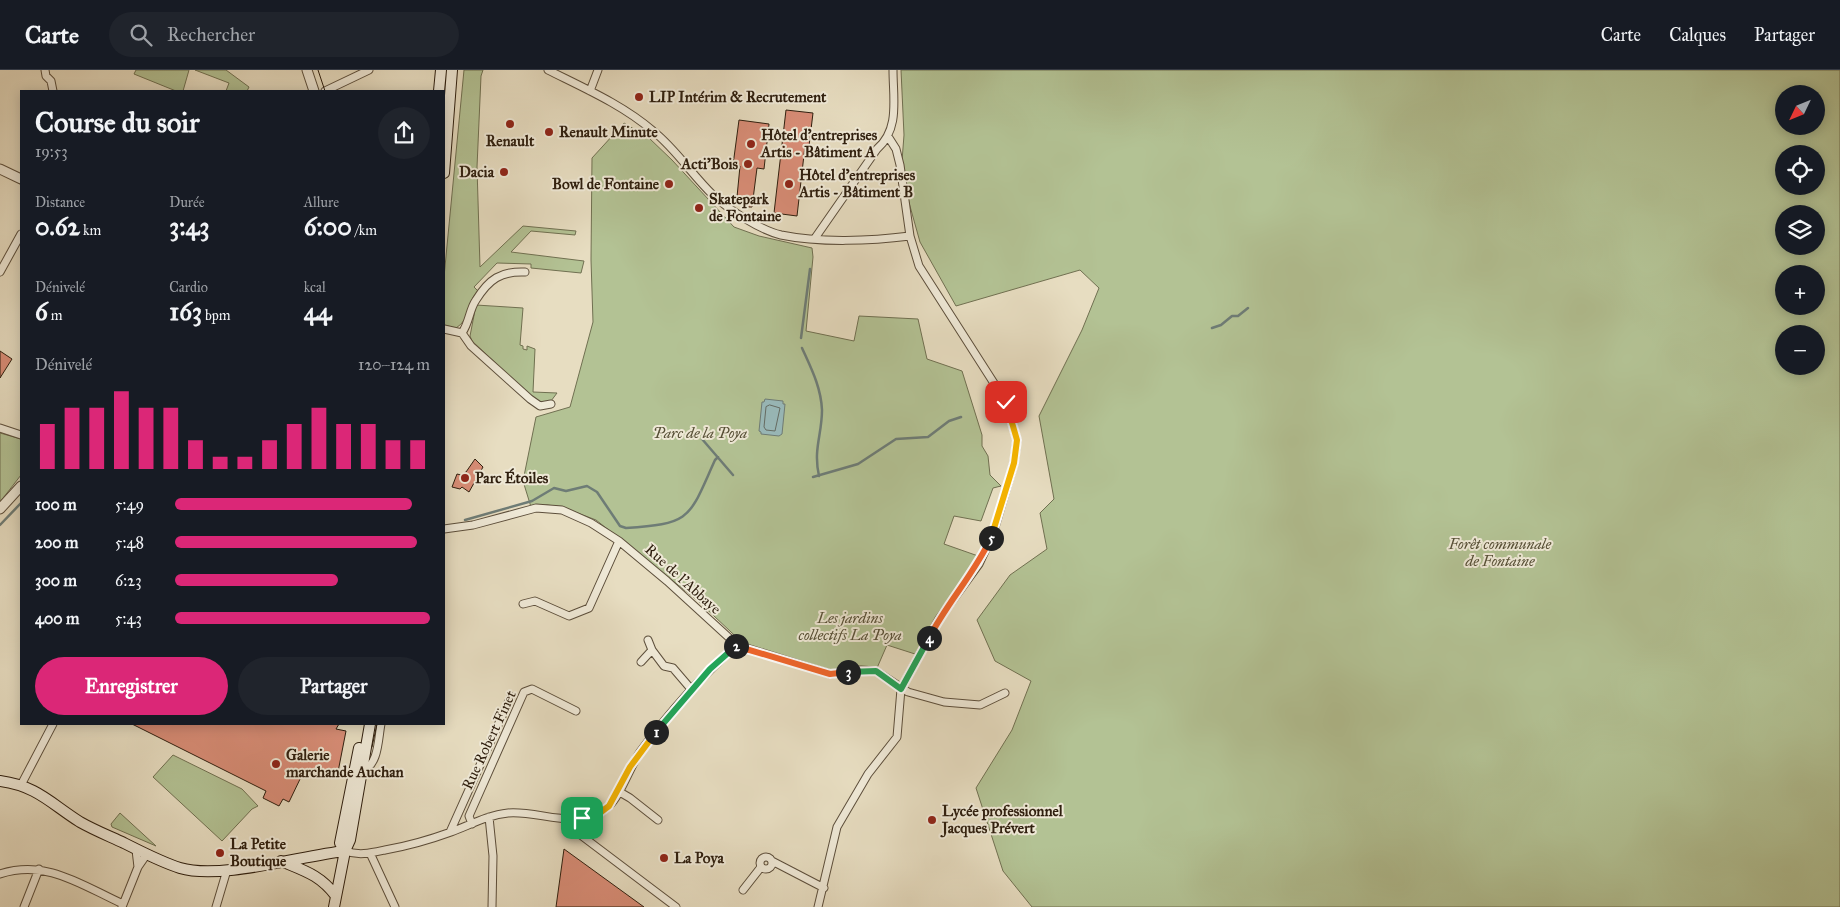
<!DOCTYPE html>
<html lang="fr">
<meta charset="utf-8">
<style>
:root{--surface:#171b24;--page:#20242c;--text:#f1f3f6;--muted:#9ea1a6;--line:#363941;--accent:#db2777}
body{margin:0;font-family:"IM FELL Great Primer",serif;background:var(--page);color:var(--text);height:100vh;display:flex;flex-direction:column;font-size:19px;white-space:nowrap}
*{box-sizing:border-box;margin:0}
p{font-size:16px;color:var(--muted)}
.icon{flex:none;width:28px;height:28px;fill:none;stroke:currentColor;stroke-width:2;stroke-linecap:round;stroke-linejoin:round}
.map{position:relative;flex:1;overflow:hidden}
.drawer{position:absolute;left:20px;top:20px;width:425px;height:635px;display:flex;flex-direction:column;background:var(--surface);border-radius:0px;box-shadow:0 2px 12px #0003}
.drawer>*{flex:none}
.needle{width:32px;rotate:227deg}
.controls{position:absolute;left:1775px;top:15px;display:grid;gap:10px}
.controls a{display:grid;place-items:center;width:50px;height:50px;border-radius:50%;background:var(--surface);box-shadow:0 2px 12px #0003;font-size:25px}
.pin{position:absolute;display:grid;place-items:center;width:42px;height:42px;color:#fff;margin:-21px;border-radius:10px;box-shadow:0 2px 8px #0006}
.km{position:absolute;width:25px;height:25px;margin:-12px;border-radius:50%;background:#222;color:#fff;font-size:14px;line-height:25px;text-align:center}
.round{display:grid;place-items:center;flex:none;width:52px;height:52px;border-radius:26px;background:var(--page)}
.headline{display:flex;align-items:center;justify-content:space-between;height:85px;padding:0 15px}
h1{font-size:28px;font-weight:700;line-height:38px}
.stats{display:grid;grid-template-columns:repeat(3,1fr);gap:8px;height:85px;padding:5px 15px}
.stats div{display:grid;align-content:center}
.stats b{font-size:25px;font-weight:700}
.stats small{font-size:14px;font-weight:400}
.stats p{font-size:14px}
.chart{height:140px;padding:10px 15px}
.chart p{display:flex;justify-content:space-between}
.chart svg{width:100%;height:90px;margin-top:5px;stroke:var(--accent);stroke-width:6}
.action{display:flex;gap:10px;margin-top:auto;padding:10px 15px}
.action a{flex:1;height:58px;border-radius:30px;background:var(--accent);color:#fff;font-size:20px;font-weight:700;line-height:58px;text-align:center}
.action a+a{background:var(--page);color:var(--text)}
ul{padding:0 15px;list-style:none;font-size:16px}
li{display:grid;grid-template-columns:80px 60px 1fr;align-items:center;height:38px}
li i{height:12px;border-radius:6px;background:var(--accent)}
header{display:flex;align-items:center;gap:30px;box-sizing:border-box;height:70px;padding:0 25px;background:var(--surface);border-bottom:1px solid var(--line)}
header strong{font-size:24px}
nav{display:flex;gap:28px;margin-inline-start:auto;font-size:18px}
.search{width:350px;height:45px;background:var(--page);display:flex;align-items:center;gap:12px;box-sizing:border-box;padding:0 18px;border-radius:28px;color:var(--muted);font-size:19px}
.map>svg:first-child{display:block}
.green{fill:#b3c294;stroke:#707051;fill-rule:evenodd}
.water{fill:#99babb;stroke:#6e7c76}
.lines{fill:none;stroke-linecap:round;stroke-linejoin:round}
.shore{stroke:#646c64;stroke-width:1}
.stream{stroke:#6e7c76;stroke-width:2.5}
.building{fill:#d98d77;stroke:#2e1e0e}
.minor-casing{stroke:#5c4e3b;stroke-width:9}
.tertiary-casing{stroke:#5c4e3b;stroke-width:11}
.secondary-casing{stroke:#2e1e0e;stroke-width:12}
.minor{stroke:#efe9d7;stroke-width:7}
.tertiary{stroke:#efe9d7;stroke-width:9}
.secondary{stroke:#efe9d7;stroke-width:10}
.tram{stroke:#2e1e0e;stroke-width:1}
.split-1-casing{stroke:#fff;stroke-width:10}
.split-2-casing{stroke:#fff;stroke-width:10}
.split-3-casing{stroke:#fff;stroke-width:10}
.split-4-casing{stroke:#fff;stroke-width:10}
.split-5-casing{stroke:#fff;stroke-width:10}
.split-6-casing{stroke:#fff;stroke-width:10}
.split-1{stroke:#f5b400;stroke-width:6}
.split-2{stroke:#22a559;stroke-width:6}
.split-3{stroke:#f0652b;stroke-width:6}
.split-4{stroke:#22a559;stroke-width:6}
.split-5{stroke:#f0652b;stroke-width:6}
.split-6{stroke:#f5b400;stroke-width:6}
.poi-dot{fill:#8f2418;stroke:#efe9d7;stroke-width:2}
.labels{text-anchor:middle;stroke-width:4;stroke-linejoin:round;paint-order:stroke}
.poi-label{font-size:15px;font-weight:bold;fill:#2e1e0e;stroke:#efe9d7;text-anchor:start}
.park-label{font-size:15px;font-style:italic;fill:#564f36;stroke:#efe9d7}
.street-label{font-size:15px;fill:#2e1e0e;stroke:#efe9d7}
</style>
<header>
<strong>Carte</strong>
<div class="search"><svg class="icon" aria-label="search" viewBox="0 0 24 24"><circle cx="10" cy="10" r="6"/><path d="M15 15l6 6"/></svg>Rechercher</div>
<nav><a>Carte</a><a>Calques</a><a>Partager</a></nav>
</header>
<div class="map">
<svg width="1840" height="837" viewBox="0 0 1840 837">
<rect width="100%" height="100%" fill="#e7ddc1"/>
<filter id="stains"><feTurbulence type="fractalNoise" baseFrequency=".004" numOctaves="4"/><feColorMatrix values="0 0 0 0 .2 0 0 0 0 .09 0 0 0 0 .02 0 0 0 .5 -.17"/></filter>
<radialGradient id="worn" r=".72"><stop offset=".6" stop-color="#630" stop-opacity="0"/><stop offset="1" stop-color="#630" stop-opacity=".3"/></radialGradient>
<path class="green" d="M 136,0 L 189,0 L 183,21 L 176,21 L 134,4 Z
M 195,0 L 226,0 L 249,17 L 247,21 L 226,21 L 229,13 Z
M 464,0 L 483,0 L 481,6 L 477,97 L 480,197 L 523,156 L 576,161 L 575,165 L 531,161 L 511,182 L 584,191 L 581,203 L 531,198 L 531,194 L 497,193 L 474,217 L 478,221 C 466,233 471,249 456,258 L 444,255 L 444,207 Z
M 901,0 L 1840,0 L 1840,837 L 1032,837 L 1003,801 L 976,718 L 1012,660 L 1031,611 L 995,591 L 977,550 L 1010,505 L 1047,479 L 1040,443 L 1054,429 L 1039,346 L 1082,260 L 1099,218 L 1080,200 L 956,236 L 920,172 L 901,104 L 904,65 ZM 1784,24 L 1816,24 L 1816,56 L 1784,56 ZM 1784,84 L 1816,84 L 1816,116 L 1784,116 ZM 1784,144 L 1816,144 L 1816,176 L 1784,176 ZM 1784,204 L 1816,204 L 1816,236 L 1784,236 ZM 1784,264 L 1816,264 L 1816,296 L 1784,296 Z
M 624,53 L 649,68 L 672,90 L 734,157 L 759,166 L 812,178 L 813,187 L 806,261 L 854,271 L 859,246 L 918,249 L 927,289 L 962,301 L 982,365 L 982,376 L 988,386 L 990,405 L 1001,416 L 993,418 L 981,451 L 954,446 L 944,474 L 981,487 L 952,524 L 915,584 L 887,575 L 877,598 L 854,597 L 835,601 L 748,578 L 697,530 L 596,450 L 562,437 L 547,435 L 531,437 L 523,411 L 536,347 L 570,337 L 593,252 L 591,190 L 592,88 Z
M 476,235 L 523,238 L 520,275 L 523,276 L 523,279 L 527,280 L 527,276 L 535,279 L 533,322 L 557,323 L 551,331 L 543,333 L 536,331 L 472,271 L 470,266 Z
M 0,363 L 21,369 L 21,405 L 0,432 Z
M 173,685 L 242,719 L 258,736 L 252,739 L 222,771 L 153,707 Z
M 120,743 L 156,776 L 112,757 L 111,754 Z"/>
<path class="water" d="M 765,329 L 783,331 L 783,334 L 785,334 L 782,364 L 779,366 L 761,364 L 761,362 L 759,361 L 762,332 L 764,332 Z"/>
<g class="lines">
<path class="shore" d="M 770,335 L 780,338 L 775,361 L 766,360 L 764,357 L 766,337 Z"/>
<path class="stream" d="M 1212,258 L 1221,255 L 1232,246 L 1238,246 L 1248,238
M 801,268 L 810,199
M 802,278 C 811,298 821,317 822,340 C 822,365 813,379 819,406
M 702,369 L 733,405
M 813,407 L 858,394 L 896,369 L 928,367 L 949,351 L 961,347
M 465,450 L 532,431 L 554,418 L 566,421 L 587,416 L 597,422 L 620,456 L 626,458 C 693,454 689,447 715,390 L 718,387
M 0,455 L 21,433"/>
</g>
<path class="building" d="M 786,40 L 813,43 L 809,76 L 805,76 L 797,146 L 774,143 Z
M 739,50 L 769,54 L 764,99 L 757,98 L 752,137 L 745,137 L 746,130 L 737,127 L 740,96 L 733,95 Z
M 0,281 L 12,289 L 0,308 Z
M 475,389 L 483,397 L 469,422 L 462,417 L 460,419 L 452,417 L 457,404 L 461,405 L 466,402 Z
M 132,654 L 339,654 L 336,659 L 346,661 L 337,707 L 314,703 L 313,708 L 302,705 L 289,732 L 283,729 L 279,736 L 263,728 L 266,721 Z
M 564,779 L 644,837 L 556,837 Z"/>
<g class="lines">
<defs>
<path id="minor" d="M 45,0 L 46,6 L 51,11 L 53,21
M 548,0 C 584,18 623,35 653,61 C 676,79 692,105 713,125 C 729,140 760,160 781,165 C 820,173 871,171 910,166
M 325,21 L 369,0
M 590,21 L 598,0
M 815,168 L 877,79 C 900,59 893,29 893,0
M 0,202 L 21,164
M 444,259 L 462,263 C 470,251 469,240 476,230 C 489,209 501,201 525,202
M 462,263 L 471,276 L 530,329 L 540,336 L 551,334
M 0,358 L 21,365
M 444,459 L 473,455 L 536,438 L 562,440 L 591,453 L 619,471 L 667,511 L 737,575 L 830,604 L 861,600 L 876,601 L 908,622 L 944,632 L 980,635 L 1005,623
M 523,534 L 535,531 L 569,546 L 589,538 L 619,471
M 648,570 L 652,580
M 641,592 L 652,580 L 664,596 L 673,598 L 691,619
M 362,701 C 379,695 378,669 381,654
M 21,715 L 53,654
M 618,721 L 630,728 L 658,750
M 489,747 L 493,786 L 492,837
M 573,748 L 573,755 L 578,763 L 676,837
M 472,754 L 469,746 L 524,622 L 532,619 L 576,641
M 450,762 L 511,626
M 136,780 L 138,797
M 345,781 C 359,786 371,783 385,780 C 408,776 429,770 451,762 C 470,755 488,745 508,743 C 540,740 579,762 608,737 C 620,727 630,697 640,682 C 669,643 700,607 737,575
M 370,783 L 395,837
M760 793a6 6 0 1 1 12 0a6 6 0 1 1-12 0Z
M 772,791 L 824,818
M 0,804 C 47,789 81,815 123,834
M 743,820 L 761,797
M 24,837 L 39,799
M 122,837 L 138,797 L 147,784
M 216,837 L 227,800
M 818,837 L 837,757 L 868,704 L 897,667 L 901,619 L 939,549 L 979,494 L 993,464 L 1014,393 L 1017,370 L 1006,332 L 919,196 L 910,166 L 900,95 L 896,79 L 889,68"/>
<path id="tertiary" d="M 307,0 L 314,21
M 0,99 L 21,109
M 0,439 L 21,416"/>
<path id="secondary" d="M 439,21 L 441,0
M 444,103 L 452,0
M 0,711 C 37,716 50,733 80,752 C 94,760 109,766 124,773 C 142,782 161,792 180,798 C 220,810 300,786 345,781
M 345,781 L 340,773 L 359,678
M 281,791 C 305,801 320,805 336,826
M 334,837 L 345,781 L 350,770 L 370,654"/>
</defs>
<use href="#minor" class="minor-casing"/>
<use href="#tertiary" class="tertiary-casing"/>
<use href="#secondary" class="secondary-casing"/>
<use href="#minor" class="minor"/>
<use href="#tertiary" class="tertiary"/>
<use href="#secondary" class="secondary"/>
<path class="tram" d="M 318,0 L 325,21
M 372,677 L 377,654"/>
</g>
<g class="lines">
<defs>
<path id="split-1" d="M 582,748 L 601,742 L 609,736 L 630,697 L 656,662"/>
<path id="split-2" d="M 656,662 L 710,599 L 736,576"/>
<path id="split-3" d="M 736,576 L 830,604 L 848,602"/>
<path id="split-4" d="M 848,602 L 876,601 L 901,619 L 929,568"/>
<path id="split-5" d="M 929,568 C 947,533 974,504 991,468"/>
<path id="split-6" d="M 991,468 L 1014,393 L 1017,370 L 1006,332"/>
</defs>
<use href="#split-1" class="split-1-casing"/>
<use href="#split-2" class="split-2-casing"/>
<use href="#split-3" class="split-3-casing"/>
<use href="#split-4" class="split-4-casing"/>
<use href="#split-5" class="split-5-casing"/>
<use href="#split-6" class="split-6-casing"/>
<use href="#split-1" class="split-1"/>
<use href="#split-2" class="split-2"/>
<use href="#split-3" class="split-3"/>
<use href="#split-4" class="split-4"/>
<use href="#split-5" class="split-5"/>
<use href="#split-6" class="split-6"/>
</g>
<g class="poi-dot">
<circle cx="639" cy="27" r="5"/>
<circle cx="510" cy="54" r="5"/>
<circle cx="549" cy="62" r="5"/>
<circle cx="751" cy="74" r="5"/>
<circle cx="748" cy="94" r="5"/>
<circle cx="504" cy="102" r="5"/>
<circle cx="669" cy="114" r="5"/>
<circle cx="789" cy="114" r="5"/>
<circle cx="699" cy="138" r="5"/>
<circle cx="465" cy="408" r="5"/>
<circle cx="276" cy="694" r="5"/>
<circle cx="932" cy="750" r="5"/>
<circle cx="220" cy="783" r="5"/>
<circle cx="664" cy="788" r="5"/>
</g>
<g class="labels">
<g class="poi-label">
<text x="649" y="32">LIP Intérim &amp; Recrutement</text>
<text x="559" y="67">Renault Minute</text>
<text x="761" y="70">Hôtel d'entreprises<tspan x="761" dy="17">Artis - Bâtiment A</tspan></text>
<text x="510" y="76" text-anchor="middle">Renault</text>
<text x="738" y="99" text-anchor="end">Acti'Bois</text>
<text x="494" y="107" text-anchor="end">Dacia</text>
<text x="799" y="110">Hôtel d'entreprises<tspan x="799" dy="17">Artis - Bâtiment B</tspan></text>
<text x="659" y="119" text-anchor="end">Bowl de Fontaine</text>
<text x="709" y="134">Skatepark<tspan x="709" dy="17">de Fontaine</tspan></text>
<text x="475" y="413">Parc Étoiles</text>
<text x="286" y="690">Galerie<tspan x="286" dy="17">marchande Auchan</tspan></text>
<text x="942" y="746">Lycée professionnel<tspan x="942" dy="17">Jacques Prévert</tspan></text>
<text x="230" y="779">La Petite<tspan x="230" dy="17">Boutique</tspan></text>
<text x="674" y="793">La Poya</text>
</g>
<g class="park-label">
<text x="700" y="368">Parc de la Poya</text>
<text x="1500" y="479">Forêt communale<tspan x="1500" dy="17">de Fontaine</tspan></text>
<text x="850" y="553">Les jardins<tspan x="850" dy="17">collectifs La Poya</tspan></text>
</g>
<g class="street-label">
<text transform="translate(683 509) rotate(42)" y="5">Rue de l'Abbaye</text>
<text transform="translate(489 670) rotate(-65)" y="5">Rue Robert Finet</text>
</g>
</g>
<rect width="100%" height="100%" filter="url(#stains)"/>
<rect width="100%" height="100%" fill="url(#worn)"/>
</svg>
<div class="controls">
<a><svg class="needle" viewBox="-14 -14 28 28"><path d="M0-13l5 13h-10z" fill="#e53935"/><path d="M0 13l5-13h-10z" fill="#9ea1a6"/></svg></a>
<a><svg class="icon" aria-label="locate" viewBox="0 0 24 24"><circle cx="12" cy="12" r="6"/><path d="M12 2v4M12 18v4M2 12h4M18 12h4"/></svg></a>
<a><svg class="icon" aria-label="layers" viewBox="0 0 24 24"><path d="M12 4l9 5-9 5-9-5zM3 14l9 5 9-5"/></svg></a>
<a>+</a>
<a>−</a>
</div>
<div class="pin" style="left:582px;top:748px;background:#1e9e55"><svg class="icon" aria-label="arrive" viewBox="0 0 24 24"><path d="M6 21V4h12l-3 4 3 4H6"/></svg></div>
<div class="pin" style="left:1006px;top:332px;background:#d93025"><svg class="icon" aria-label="check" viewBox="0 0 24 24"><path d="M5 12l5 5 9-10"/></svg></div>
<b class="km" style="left:656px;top:662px">1</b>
<b class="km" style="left:736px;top:576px">2</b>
<b class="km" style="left:848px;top:602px">3</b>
<b class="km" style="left:929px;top:568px">4</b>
<b class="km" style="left:991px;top:468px">5</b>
<section class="drawer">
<div class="headline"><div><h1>Course du soir</h1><p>19:53</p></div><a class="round"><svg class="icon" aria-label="share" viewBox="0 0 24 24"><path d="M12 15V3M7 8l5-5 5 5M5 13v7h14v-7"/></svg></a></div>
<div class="stats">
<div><p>Distance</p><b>0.62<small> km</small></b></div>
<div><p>Durée</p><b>3:43</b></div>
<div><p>Allure</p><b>6:00<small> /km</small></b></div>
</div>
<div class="stats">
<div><p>Dénivelé</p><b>6<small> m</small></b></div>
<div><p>Cardio</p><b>163<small> bpm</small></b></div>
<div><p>kcal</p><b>44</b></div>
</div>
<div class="chart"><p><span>Dénivelé</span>120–124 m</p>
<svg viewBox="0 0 160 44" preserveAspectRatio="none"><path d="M5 44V22M15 44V14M25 44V14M35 44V6M45 44V14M55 44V14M65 44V30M75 44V38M85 44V38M95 44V30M105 44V22M115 44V14M125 44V22M135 44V22M145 44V30M155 44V30"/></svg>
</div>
<ul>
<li><b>100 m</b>5:49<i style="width:93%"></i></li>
<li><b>200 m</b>5:48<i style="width:95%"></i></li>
<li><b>300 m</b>6:23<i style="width:64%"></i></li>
<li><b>400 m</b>5:43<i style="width:100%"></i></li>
</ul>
<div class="action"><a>Enregistrer</a><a>Partager</a></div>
</section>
</div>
